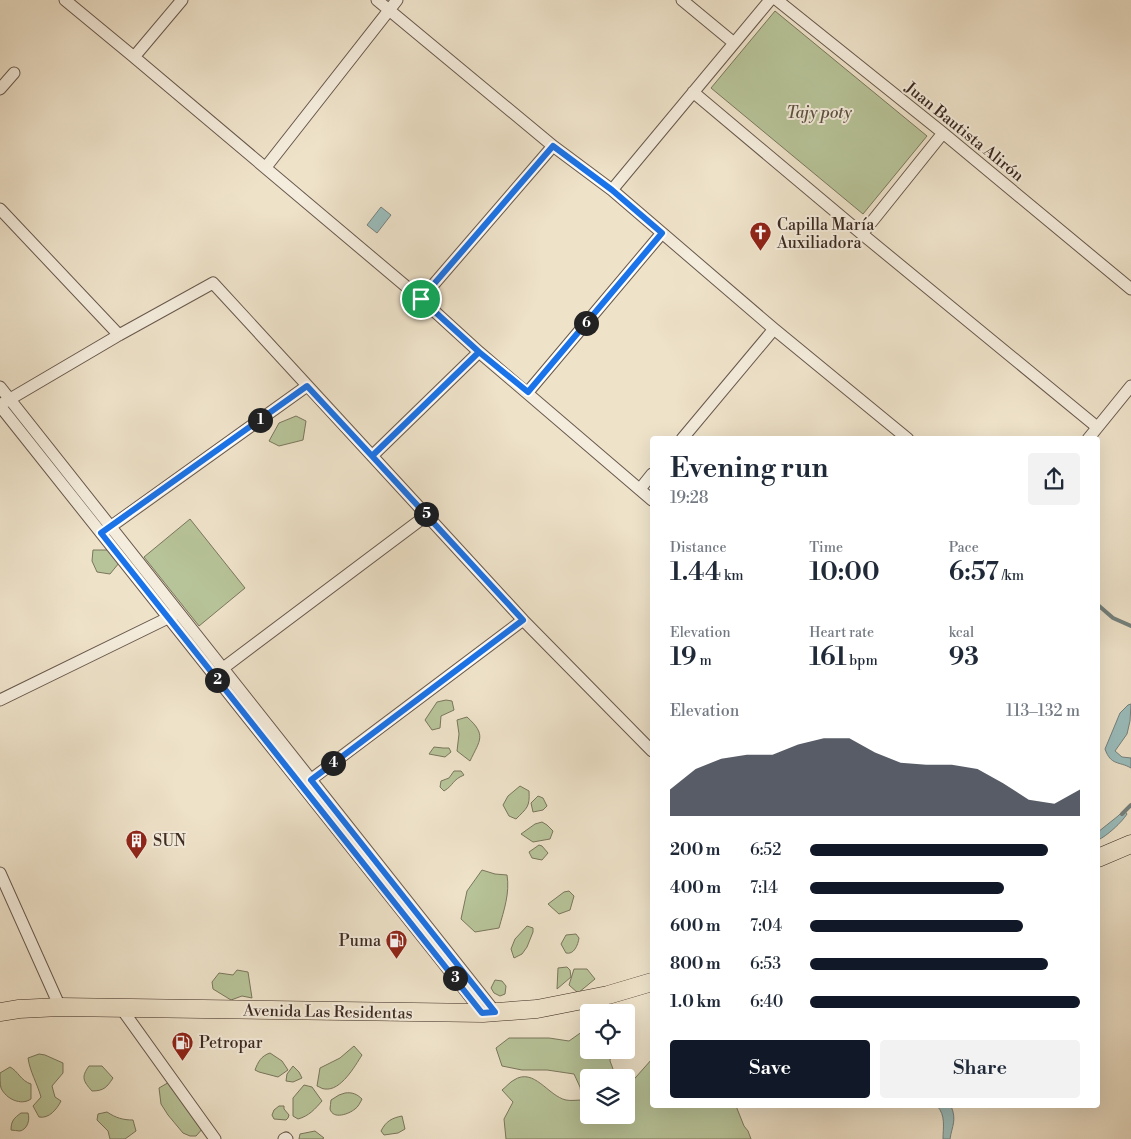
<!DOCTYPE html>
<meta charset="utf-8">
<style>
:root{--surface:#fff;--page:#f2f2f3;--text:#1f2937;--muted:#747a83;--accent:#111827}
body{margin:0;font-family:"Libre Bodoni",serif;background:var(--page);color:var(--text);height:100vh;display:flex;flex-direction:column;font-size:19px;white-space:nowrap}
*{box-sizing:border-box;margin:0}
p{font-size:16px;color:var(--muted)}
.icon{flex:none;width:28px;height:28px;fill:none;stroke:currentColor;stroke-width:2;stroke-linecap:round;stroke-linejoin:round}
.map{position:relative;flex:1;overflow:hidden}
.drawer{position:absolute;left:650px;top:436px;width:450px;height:672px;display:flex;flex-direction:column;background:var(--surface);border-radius:5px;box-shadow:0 5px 20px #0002}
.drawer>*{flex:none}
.fabs{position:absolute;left:580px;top:1004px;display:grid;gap:10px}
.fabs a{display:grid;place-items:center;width:55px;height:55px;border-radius:5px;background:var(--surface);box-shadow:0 5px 20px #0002;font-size:25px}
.pin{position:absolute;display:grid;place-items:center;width:42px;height:42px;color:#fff;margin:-21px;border:2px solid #fff;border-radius:50%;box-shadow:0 1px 5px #0007}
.km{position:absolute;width:25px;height:25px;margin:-12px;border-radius:50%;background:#222;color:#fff;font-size:14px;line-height:25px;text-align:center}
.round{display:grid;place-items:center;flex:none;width:52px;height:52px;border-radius:5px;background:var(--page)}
.headline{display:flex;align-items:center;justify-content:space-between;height:85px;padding:0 20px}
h1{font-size:28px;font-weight:600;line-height:38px}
.figures{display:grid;grid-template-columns:repeat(3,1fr);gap:8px;height:85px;padding:5px 20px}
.figures div{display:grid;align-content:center}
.figures b{font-size:25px;font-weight:600}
.figures small{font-size:14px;font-weight:400}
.figures p{font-size:14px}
.chart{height:140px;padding:10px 20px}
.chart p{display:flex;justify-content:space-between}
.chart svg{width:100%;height:90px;margin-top:5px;fill:var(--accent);opacity:.7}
.action{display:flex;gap:10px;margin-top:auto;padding:10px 20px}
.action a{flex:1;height:58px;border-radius:5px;background:var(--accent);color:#fff;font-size:20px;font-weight:600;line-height:58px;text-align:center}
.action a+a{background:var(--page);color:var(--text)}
ul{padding:0 20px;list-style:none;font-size:16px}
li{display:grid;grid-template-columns:80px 60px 1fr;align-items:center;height:38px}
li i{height:12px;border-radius:6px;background:var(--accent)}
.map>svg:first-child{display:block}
.green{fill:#b7c398;stroke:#7a765d}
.water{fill:#9bbdbc;stroke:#75827e}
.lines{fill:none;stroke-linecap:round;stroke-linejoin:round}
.stream{stroke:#75827e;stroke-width:4}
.minor-casing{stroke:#68584c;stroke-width:13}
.primary-casing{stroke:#3c2a22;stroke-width:19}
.minor{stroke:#f4ecdc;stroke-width:11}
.primary{stroke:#eee2c9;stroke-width:18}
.route-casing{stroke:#fff;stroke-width:10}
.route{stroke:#1a73e8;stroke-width:6}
.labels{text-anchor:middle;stroke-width:4;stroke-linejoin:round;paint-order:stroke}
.park-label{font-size:16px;font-style:italic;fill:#5b5040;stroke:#f4ecdc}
.street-label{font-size:16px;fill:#3c2a22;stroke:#f4ecdc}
.poi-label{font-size:16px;fill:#3c2a22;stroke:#f4ecdc;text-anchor:start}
</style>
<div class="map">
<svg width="1131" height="1139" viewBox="0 0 1131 1139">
<rect width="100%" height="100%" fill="#eee2c9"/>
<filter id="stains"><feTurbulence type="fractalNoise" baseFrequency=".004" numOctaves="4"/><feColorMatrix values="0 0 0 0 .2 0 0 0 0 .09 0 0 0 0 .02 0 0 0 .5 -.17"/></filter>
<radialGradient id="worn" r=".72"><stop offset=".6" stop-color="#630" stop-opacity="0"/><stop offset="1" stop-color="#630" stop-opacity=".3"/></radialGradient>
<path class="green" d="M 775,11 L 927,136 L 863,214 L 711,88 Z
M 296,416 L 306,421 L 303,440 L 279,446 L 269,441 L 279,423 Z
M 190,519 L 245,588 L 199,626 L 144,557 Z
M 93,550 L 112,550 L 119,563 L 110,574 L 97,572 L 92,561 Z
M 446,700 L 452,701 L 454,710 L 441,716 L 440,728 L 432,730 L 425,720 L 437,702 Z
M 467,717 C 487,735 480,740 470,761 L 457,751 L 459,734 L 457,720 Z
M 434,747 L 443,748 L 449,748 L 451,752 L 445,757 L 429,754 Z
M 454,771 L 461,771 L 464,775 C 452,780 454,785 444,791 L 440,787 L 441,781 L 449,778 Z
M 520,786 L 529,791 C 530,807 527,808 516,819 L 509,816 L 503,805 L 508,796 Z
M 538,796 L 543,798 L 547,806 L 543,810 L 533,812 L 531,803 Z
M 542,822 L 547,825 L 553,831 L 550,839 L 533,842 L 521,834 L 535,824 Z
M 539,845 L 542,846 L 548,853 L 542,860 L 532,858 L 529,852 Z
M 482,870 L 495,874 L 507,875 C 510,893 504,910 499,928 L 475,932 L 461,919 L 467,891 Z
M 569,891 L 574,896 L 570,910 L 559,914 L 548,904 L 564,892 Z
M 527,926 L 533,928 L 533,932 L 527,947 L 522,954 L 514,958 L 511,949 L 515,939 Z
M 576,934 L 579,938 C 578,945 574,955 566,953 L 561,944 L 566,935 Z
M 567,967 L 570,970 L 571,977 L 557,989 L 558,968 Z
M 574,969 L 587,969 L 595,979 L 578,993 L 569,985 Z
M 237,970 L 248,972 L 252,998 L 242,996 L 231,1000 L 213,989 L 212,982 L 219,973 L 233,975 Z
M 495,980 L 502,981 L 506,986 L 505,994 L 500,996 L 494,993 L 491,988 Z
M 586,1029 L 589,1029 L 589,1050 L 611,1050 L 610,1061 L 616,1077 L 589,1078 L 589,1115 L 626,1115 L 626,1085 L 628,1086 L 652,1059 L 652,1106 L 736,1106 L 744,1126 L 748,1131 L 751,1139 L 506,1139 L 504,1119 L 513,1102 L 502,1090 C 506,1087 510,1082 514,1080 C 534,1067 548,1096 566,1100 C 571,1101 577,1100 582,1100 L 580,1087 L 574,1074 L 547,1070 L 522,1070 L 502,1066 L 496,1048 L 509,1038 L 549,1038 L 569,1041 Z
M 354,1046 L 362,1055 C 355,1066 341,1091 325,1089 C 322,1089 320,1087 317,1086 L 320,1068 L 340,1058 Z
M 270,1053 L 282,1061 L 288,1070 L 278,1077 L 259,1072 L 255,1070 C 258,1062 261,1056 270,1053 Z
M 39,1054 L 45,1055 L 63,1063 L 63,1073 L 52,1086 L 55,1097 L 61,1101 C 57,1109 49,1119 39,1117 L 33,1106 L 41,1097 C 37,1083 30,1072 28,1058 Z
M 89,1066 L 102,1066 L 113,1078 C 107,1087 104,1091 92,1091 C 83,1081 81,1077 89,1066 Z
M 293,1066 L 299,1072 L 302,1078 L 293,1082 L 286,1081 L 287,1074 Z
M 10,1067 C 18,1071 21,1081 31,1084 L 31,1099 C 21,1106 6,1099 1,1088 C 0,1084 0,1078 0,1073 Z
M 171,1081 L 204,1127 L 196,1136 L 190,1136 L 183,1133 L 168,1115 L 161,1104 L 159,1088 Z
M 304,1085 L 312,1087 L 322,1101 C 315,1109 309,1116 298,1119 L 293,1116 L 293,1098 Z
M 345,1093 C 352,1092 357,1094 362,1099 C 360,1103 358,1107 355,1109 C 349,1114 333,1120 330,1109 C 330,1106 331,1103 331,1100 L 339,1095 Z
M 279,1106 L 284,1106 L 284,1109 L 289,1115 L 288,1118 L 286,1120 L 274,1119 L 272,1115 L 274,1110 Z
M 107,1112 C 116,1118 123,1120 133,1120 L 136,1131 L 125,1139 L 110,1139 L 108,1131 L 97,1120 L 98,1114 Z
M 21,1113 L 28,1113 C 30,1119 28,1129 20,1131 C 17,1131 14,1130 11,1130 C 11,1121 14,1118 21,1113 Z
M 402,1116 L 405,1129 L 398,1133 L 384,1135 L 381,1131 C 386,1121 392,1118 402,1116 Z
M 315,1131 L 324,1138 L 322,1139 L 299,1139 L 300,1134 Z"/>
<path class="water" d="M 381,207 L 391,215 L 377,233 L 367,225 Z
M 1131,704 L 1130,721 L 1127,734 L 1115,751 L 1122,757 L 1131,758 L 1131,768 C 1119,761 1111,766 1105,749 L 1120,713 L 1128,705 Z
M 1124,810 L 1127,814 C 1122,822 1107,836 1098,840 L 1098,832 L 1118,816 Z
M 937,1106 L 951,1106 C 957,1120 952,1126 950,1139 L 943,1139 C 943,1128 946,1115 937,1106 Z"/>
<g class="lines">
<path class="stream" d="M 1098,605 L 1113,618 L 1131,626
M 1122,814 L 1131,805"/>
<defs>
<path id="minor" d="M 65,0 L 134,57
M 182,0 L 134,57 L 421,299 L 479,352 L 652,500
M 377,0 L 553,146 L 612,190 L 774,329 L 908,439
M 682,0 L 734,43
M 777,0 L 943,133 L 1131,289
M 0,89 L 14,73
M 693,92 L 862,234 L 1097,427
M 266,167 L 397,0
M 612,190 L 770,0
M 0,209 L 119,335
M 862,234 L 943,133
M 421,299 L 553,146
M 0,387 L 495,1012
M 528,392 L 662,233
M 0,405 L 119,335 L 213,283 L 523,620 L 652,751
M 0,406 L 483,1013
M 682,439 L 774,329
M 1088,439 L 1131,386
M 372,456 L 479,352
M 640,489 L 652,474
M 106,530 L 307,386
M 218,672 L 427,515
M 0,700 L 174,615
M 305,784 L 523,620
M 0,873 L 60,1007
M 121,1008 L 215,1139
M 284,1139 L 286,1138 L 287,1139"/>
<path id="primary" d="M 1098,858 L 1131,844
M 0,1012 L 19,1009 L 60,1007 L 483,1013 L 537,1009 L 608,995 L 652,982"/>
</defs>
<use href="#minor" class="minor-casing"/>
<use href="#primary" class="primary-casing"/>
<use href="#minor" class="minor"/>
<use href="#primary" class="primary"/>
</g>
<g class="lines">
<defs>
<path id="route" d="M 421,299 L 479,352 L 372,456 L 307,386 L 101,533 L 482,1013 L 495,1012 L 311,780 L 523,620 L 372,456 L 479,352 L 528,392 L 662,233 L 612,190 L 553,146 L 421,299"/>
</defs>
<use href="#route" class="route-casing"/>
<use href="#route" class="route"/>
</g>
<defs>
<symbol id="church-pin" viewBox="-11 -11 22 30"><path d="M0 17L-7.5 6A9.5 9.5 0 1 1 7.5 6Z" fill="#8f2418" stroke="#f4ecdc"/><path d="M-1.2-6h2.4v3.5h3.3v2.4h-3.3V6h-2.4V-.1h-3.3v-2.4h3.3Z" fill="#fff"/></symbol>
<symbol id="building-pin" viewBox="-11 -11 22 30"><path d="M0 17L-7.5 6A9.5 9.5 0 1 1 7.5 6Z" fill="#8f2418" stroke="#f4ecdc"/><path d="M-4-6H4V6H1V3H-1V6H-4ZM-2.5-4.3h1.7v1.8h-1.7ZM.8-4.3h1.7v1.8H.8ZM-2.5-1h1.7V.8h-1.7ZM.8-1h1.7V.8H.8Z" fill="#fff"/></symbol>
<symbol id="fuel-pin" viewBox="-11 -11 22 30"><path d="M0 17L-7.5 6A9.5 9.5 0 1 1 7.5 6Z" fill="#8f2418" stroke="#f4ecdc"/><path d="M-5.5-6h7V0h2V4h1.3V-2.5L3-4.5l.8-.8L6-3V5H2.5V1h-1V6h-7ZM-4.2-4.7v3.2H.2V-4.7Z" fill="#fff"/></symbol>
</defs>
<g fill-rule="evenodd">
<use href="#church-pin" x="748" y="220" width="25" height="34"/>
<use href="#building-pin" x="124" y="828" width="25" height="34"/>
<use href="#fuel-pin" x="384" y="928" width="25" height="34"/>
<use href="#fuel-pin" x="170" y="1030" width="25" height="34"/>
</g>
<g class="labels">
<g class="park-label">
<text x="819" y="118">Tajy poty</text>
</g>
<g class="street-label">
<text transform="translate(965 131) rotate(39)" y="6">Juan Bautista Alirón</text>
<text transform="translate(328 1011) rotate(1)" y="6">Avenida Las Residentas</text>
</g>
<g class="poi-label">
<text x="777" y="230">Capilla María<tspan x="777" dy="18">Auxiliadora</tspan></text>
<text x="153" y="846">SUN</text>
<text x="381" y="946" text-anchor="end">Puma</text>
<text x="199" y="1048">Petropar</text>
</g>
</g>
<rect width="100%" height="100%" filter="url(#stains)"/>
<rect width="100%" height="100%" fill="url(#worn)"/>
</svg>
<div class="fabs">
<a><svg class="icon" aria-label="locate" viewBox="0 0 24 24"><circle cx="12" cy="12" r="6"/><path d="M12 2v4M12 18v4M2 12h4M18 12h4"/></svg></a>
<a><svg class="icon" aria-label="layers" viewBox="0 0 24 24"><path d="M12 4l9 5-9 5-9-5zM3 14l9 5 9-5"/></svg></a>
</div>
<div class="pin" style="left:421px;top:299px;background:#1e9e55"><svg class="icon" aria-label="arrive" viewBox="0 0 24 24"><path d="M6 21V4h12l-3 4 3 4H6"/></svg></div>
<b class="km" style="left:260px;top:420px">1</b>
<b class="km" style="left:217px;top:680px">2</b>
<b class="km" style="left:455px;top:978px">3</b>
<b class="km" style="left:333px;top:763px">4</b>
<b class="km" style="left:426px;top:514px">5</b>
<b class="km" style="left:586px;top:323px">6</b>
<section class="drawer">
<div class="headline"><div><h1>Evening run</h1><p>19:28</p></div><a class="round"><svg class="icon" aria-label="share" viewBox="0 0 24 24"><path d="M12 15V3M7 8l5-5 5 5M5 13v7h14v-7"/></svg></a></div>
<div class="figures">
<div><p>Distance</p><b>1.44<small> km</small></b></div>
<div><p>Time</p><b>10:00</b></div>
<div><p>Pace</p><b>6:57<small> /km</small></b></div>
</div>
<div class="figures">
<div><p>Elevation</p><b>19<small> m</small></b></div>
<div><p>Heart rate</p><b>161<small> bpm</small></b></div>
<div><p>kcal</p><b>93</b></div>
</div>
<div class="chart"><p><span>Elevation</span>113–132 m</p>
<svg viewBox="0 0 160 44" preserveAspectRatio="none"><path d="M0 44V31L10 21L20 16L30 14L40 14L50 9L60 6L70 6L80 13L90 18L100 19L110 19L120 21L130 28L140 36L150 38L160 31V44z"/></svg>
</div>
<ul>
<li><b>200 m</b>6:52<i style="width:88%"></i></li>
<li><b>400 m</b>7:14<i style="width:72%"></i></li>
<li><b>600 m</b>7:04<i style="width:79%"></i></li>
<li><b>800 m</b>6:53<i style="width:88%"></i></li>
<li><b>1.0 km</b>6:40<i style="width:100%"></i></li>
</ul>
<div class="action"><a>Save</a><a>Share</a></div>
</section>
</div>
